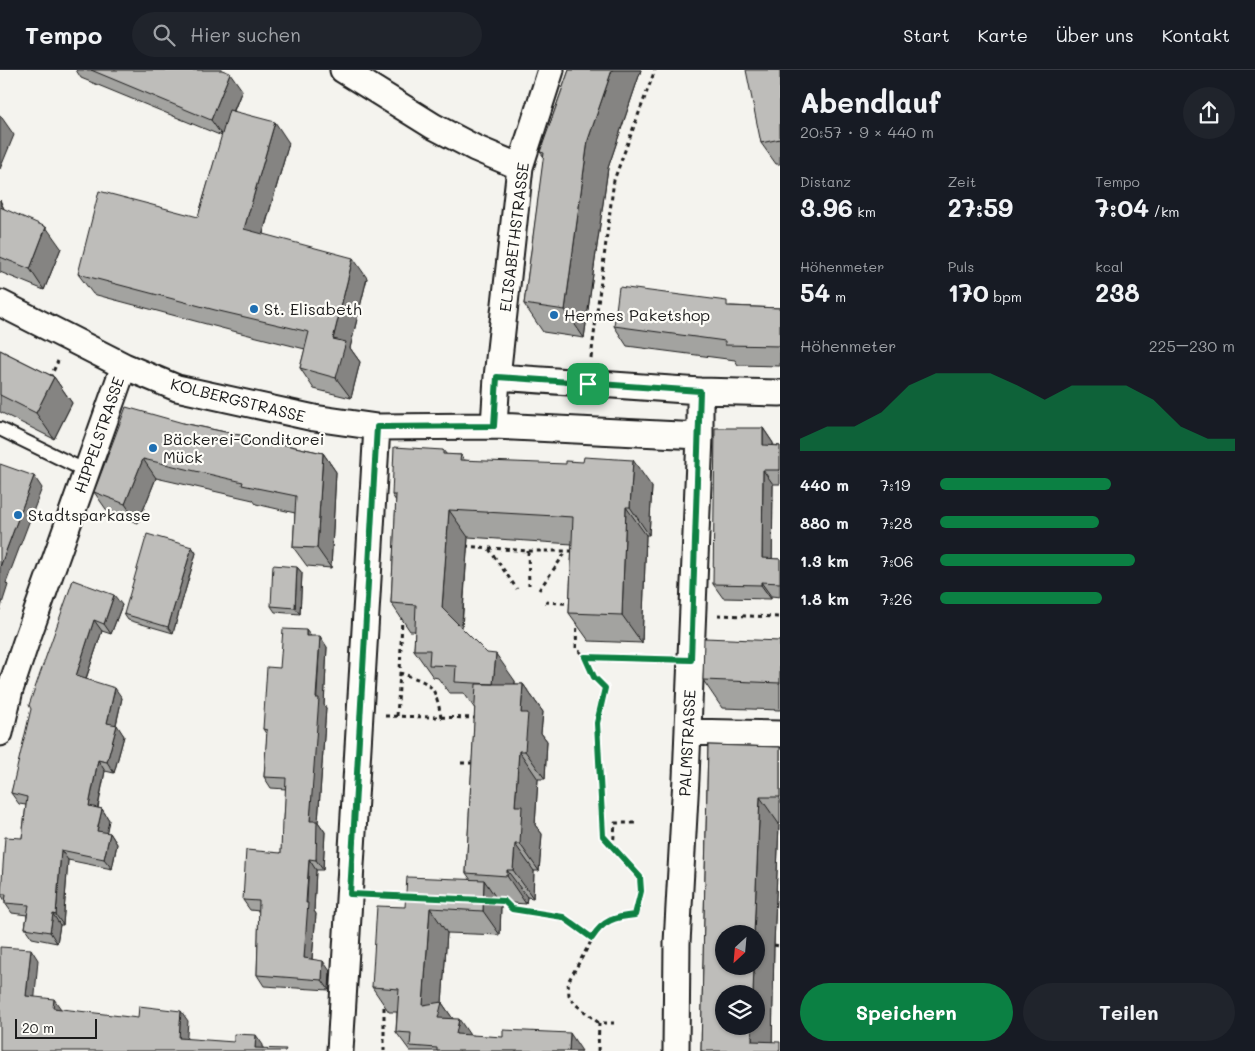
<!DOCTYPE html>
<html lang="de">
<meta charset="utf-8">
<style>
:root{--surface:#171b24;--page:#20242c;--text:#f1f3f6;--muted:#9ea1a6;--line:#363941;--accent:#0b8043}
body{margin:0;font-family:Mali,sans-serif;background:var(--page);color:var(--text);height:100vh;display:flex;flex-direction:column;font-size:19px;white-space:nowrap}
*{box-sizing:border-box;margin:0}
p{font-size:16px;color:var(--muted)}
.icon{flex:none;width:28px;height:28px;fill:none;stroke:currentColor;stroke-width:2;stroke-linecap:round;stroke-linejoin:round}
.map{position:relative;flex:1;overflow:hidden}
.side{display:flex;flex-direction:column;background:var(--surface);width:475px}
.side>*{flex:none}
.needle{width:32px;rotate:206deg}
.buttons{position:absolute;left:715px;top:855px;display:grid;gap:10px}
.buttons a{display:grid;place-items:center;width:50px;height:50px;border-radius:50%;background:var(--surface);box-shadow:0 1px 4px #0004;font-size:25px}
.scale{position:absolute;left:15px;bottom:12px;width:82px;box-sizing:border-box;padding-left:5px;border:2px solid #1c1c1c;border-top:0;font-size:14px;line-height:18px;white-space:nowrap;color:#1c1c1c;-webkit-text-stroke:4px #fdfcf7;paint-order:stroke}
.pin{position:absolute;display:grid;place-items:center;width:42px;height:42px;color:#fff;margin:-21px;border-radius:10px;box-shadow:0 2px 8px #0006}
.round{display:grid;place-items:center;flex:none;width:52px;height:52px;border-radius:26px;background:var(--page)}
.summary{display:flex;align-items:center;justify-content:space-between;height:85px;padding:0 20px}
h1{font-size:28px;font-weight:700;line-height:38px}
.stats{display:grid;grid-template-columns:repeat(3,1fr);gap:8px;height:85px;padding:5px 20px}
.stats div{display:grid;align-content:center}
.stats b{font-size:25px;font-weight:700}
.stats small{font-size:14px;font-weight:400}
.stats p{font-size:14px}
.chart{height:140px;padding:10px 20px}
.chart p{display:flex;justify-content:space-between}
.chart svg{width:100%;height:90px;margin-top:5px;fill:var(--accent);opacity:.7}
.primary-button{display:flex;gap:10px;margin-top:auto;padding:10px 20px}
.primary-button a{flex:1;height:58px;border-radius:30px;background:var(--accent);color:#fff;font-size:20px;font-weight:700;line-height:58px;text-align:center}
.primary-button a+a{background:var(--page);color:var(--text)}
ul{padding:0 20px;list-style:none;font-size:16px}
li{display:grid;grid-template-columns:80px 60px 1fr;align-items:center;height:38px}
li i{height:12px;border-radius:6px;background:var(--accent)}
header{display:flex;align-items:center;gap:30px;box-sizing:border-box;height:70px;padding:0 25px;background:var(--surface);border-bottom:1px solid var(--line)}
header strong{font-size:24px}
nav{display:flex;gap:28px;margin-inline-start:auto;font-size:18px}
.search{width:350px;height:45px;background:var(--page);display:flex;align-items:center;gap:12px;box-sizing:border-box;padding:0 18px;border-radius:28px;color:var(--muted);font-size:19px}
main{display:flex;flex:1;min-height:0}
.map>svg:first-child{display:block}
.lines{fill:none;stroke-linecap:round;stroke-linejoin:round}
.lane-casing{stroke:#1c1c1c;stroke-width:16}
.street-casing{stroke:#1c1c1c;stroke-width:29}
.path{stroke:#1c1c1c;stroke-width:3;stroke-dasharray:4 4;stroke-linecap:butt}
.lane{stroke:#fdfcf7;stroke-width:12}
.street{stroke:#fdfcf7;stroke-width:25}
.wall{fill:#a3a3a0;stroke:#1c1c1c}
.shaded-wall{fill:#858482;stroke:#1c1c1c}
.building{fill:#bebdba;stroke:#1c1c1c}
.route-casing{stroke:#fff;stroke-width:10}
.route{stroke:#0b8043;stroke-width:6}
.poi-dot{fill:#1f6fb2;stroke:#fdfcf7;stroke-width:2}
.labels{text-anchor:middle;stroke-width:4.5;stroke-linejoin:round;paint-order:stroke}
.street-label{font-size:16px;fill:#1c1c1c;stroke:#fdfcf7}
.poi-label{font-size:16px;fill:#1c1c1c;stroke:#fdfcf7;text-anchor:start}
</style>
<header>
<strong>Tempo</strong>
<div class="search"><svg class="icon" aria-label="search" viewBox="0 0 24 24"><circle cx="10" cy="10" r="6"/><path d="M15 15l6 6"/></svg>Hier suchen</div>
<nav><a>Start</a><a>Karte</a><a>Über uns</a><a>Kontakt</a></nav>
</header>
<main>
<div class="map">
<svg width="780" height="981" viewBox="0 0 780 981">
<rect width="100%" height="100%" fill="#f4f3ee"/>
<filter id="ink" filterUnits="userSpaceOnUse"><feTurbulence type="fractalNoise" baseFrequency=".02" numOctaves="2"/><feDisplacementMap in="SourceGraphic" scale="10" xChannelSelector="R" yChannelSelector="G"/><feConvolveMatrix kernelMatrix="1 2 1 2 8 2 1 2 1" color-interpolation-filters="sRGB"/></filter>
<g filter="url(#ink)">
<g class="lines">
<defs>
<path id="lane" d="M 0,359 L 86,401"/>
<path id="street" d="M 343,0 L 433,56 L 475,78 L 520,97
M 0,233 L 124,296 L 177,318 L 314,348 L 377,357 L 494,356 L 700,366 L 700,321
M 497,307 L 520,97 L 551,0
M 494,356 L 497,307 L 700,321 L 780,323
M 688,662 L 780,664
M 0,663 L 10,620 L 26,572 L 124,296
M 340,981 L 377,357
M 676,981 L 677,873 L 686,708 L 700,366"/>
</defs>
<use href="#lane" class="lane-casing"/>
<use href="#street" class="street-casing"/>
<path class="path" d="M 591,288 L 614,110 L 655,0
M 50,308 L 58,291
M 465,476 L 528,481 L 576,481
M 489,479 L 517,519
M 528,481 L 529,515
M 539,520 L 566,482
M 545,532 L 574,534
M 718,545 L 780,547
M 402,546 L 400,603 C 431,613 435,614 441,647
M 577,550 L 576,578 L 585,587 L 665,590
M 585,587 L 594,607 L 605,618 L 597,653 L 603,766 L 640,807 L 641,821 L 635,845 L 610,849 L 597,861 L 568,912 L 569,925 L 575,934 L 599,953
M 385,646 L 478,648
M 397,646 L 400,603
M 461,693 L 475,693
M 613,777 L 615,753 L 638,753
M 376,826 L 410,827
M 503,831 L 512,839 L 563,847 L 593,868
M 774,875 L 780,876
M 384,981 L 384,932
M 598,981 L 599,953 L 614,953"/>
<use href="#lane" class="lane"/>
<use href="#street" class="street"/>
</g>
<path class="wall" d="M 76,0 L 222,0 L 242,20 L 234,41 L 289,73 L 263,164 L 367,208 L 350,278 L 360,292 L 351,328 L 314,319 L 300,298 L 305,279 L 229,260 L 93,224 L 78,204 L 198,147 L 222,66 L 81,8 Z
M 569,0 L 641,0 L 608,98 L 584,268 L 543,262 L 524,234 L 544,87 L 540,82 Z
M 780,0 L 780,94 L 776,94 L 761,73 Z
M 0,130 L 4,139 L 61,178 L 44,220 L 0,202 Z
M 731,236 L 780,238 L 780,296 L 738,295 L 735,290 L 627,276 L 614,256 Z
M 0,280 L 54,307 L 72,333 L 54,369 L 0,342 Z
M 183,353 L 323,383 L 336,402 L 331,498 L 307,496 L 293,477 L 295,443 L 256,434 L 253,430 L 156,408 L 138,453 L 108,442 L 94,422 Z
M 763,358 L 773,373 L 773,375 L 780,376 L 780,414 L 773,414 L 772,489 L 780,489 L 780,527 L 771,526 L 771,529 L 723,528 L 713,514 Z
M 443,380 L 447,385 L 461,385 L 464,390 L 652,417 L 649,465 L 646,465 L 642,573 L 589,571 L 569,543 L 572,474 L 468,467 L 462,558 L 515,611 L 515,614 L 523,614 L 543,642 L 541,663 L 547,671 L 545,709 L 538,709 L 535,755 L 542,764 L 539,801 L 534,801 L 533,828 L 527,827 L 526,834 L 499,832 L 501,835 L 500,865 L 447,863 L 442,933 L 453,949 L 470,965 L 582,981 L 410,981 L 396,962 L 397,942 L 389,942 L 372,917 L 405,837 L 471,810 L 466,803 L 475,639 L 464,623 L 449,623 L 438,608 L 433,607 L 414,580 L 415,561 L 410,561 L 391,533 L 396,431 L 392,425 Z
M 192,477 L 196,483 L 173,563 L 128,550 L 124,544 Z
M 297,497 L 302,503 L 300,544 L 275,542 L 271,536 Z
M 73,510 L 122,535 L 111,564 L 102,561 L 86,609 L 122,628 L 116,655 L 124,666 L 114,703 L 105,701 L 98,738 L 102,739 L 109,750 L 106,763 L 110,763 L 117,774 L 112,799 L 68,790 L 63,855 L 60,855 L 57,873 L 32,868 L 25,858 L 27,845 L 12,843 L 5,833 L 5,831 L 1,824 L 22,768 L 26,735 L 19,734 L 11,723 Z
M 310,566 L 327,577 L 324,635 L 326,638 L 318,752 L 325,762 L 323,800 L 316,800 L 314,841 L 316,844 L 312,889 L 330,901 L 329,920 L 264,916 L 257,905 L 259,841 L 250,840 L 243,830 L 281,783 L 284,750 L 286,719 L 271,718 L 264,707 L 267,665 L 263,659 L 280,598 Z
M 780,571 L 780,640 L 722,638 L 703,610 Z
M 708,675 L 780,677 L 780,754 L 779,754 L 774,875 L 772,972 L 701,981 Z"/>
<path class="shaded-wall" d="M 612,0 L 641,0 L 608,98 L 584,268 L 565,240 L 588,70 Z
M 230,3 L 242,20 L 223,67 L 211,50 Z
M 0,45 L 14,65 L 0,99 Z
M 275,52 L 289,73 L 258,180 L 244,159 Z
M 0,130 L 12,157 L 0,139 Z
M 46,157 L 61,178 L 44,220 L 30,199 Z
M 353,188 L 367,208 L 350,278 L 360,292 L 351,328 L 336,308 L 333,269 Z
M 54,307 L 72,333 L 54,369 L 36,343 Z
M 763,358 L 773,373 L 773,389 L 763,375 Z
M 323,383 L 336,402 L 331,498 L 317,478 Z
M 143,389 L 156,408 L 138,453 L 125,434 Z
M 633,390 L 652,417 L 649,465 L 630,437 Z
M 763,400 L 773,414 L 772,503 L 762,488 Z
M 34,406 L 42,418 L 6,513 L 8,515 L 0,540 L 0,497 Z
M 626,437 L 646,465 L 642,573 L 622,545 Z
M 449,440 L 468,467 L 461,566 L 442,538 Z
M 192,477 L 196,483 L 173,563 L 168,557 Z
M 297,497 L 302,503 L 300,544 L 295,538 Z
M 761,512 L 771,526 L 771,529 L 761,515 Z
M 114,525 L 122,535 L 111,564 L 104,554 Z
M 94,550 L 102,561 L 83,617 L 76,606 Z
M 306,560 L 314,570 L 306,566 Z
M 320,566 L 327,577 L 324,635 L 326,638 L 318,752 L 325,762 L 323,800 L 316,790 L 310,751 Z
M 496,584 L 515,611 L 513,641 L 493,614 Z
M 523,614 L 543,642 L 541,663 L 547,671 L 545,709 L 525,681 L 521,643 Z
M 115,618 L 122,628 L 114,663 L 107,653 Z
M 117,655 L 124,666 L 114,703 L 107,692 Z
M 519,681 L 538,709 L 535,755 L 542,764 L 539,801 L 520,774 L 515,736 Z
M 98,690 L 105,701 L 96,746 L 89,736 Z
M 760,727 L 779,754 L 774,875 L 772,981 L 752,971 L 752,956 L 756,956 L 756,924 L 753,924 L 754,896 L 756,896 L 756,864 L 754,864 Z
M 102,739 L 109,750 L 105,771 L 97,761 Z
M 110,763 L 117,774 L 112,799 L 104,789 Z
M 515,774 L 534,801 L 533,828 L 513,800 Z
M 61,780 L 68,790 L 63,855 L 56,845 Z
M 309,789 L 316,800 L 314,841 L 316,844 L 311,899 L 304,888 Z
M 507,800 L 527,827 L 526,834 L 507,806 Z
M 484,810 L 501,835 L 500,865 L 483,841 Z
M 430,838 L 447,863 L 442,933 L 458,956 L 459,949 L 476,974 L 475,981 L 423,935 Z
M 53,844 L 60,855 L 57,873 L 50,862 Z
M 31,879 L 38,890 L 34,936 L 26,926 Z
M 323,891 L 330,901 L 329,920 L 322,910 Z
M 54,929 L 61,939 L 53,938 Z
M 181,941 L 188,951 L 186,978 L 179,968 Z
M 570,963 L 582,981 L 569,981 Z
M 256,965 L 263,975 L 263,981 L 255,978 Z"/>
<path class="building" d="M 91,0 L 222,0 L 230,3 L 211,50 Z
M 569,0 L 612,0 L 588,70 L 565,240 L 524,234 L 544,83 L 540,82 Z
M 746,0 L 780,0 L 780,69 L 761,73 Z
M 229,40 L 275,52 L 244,159 L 353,188 L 333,269 L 346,272 L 336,308 L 300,298 L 309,262 L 215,240 L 78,204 L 99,121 L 198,147 Z
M 0,137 L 46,157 L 30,199 L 0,187 Z
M 619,217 L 727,231 L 727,236 L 780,238 L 780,276 L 725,275 L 725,271 L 614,256 Z
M 0,280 L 54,307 L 36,343 L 0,325 Z
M 126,337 L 183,353 L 323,383 L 317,478 L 293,477 L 296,426 L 242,415 L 243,412 L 143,389 L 125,434 L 94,422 Z
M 715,358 L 763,358 L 763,375 L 780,376 L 780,400 L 763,400 L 762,488 L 780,489 L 780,513 L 761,512 L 761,515 L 713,514 Z
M 394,377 L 443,380 L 443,384 L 461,385 L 460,390 L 566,394 L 566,391 L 583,392 L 584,387 L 633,390 L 630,437 L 626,437 L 622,545 L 569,543 L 573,447 L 449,440 L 442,538 L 487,583 L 496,584 L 493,614 L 455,612 L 456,596 L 429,595 L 430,580 L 414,580 L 416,535 L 391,533 L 396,425 L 392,425 Z
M 0,394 L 34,406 L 0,497 Z
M 147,464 L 192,477 L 168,557 L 124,544 Z
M 273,495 L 297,497 L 295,538 L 271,536 Z
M 73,510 L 114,525 L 104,554 L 94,550 L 76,606 L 115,618 L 107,653 L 117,655 L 107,692 L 98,690 L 89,736 L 102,739 L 97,761 L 110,763 L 104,789 L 61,780 L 56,845 L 53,844 L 50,862 L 25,858 L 29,835 L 5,833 L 6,824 L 1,824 L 5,767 L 22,768 L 27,727 L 11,723 L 31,639 L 29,635 Z
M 283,559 L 306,560 L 306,566 L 320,566 L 316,628 L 319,628 L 310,751 L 317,751 L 316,790 L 309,789 L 306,833 L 308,833 L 304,888 L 323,891 L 322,910 L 257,905 L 259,831 L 243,830 L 246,780 L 281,783 L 282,750 L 284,750 L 286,708 L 264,707 L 267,660 L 263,659 L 267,597 L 280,598 Z
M 704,568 L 780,571 L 780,613 L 703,610 Z
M 476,614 L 523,614 L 521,643 L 528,643 L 525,681 L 519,681 L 515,736 L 522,736 L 520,774 L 515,774 L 513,800 L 507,800 L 507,806 L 466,803 Z
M 708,675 L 780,677 L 780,727 L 760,727 L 754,864 L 724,864 L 724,896 L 754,896 L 753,924 L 724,924 L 724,956 L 752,956 L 752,971 L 780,972 L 780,981 L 701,981 Z
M 407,807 L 484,810 L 483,841 L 430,838 L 423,935 L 442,932 L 438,948 L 459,949 L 456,964 L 503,967 L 503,960 L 570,963 L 569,981 L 437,981 L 437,978 L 410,976 L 411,963 L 396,962 L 399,919 L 372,917 L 377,836 L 405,837 Z
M 0,877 L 31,879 L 26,926 L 54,929 L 53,938 L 138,948 L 139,936 L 181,941 L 179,968 L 234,972 L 234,964 L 256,965 L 255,978 L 286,979 L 285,981 L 0,981 Z"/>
</g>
<g class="lines" filter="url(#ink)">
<defs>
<path id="route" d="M 497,307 L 700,321 L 691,590 L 585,587 L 594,607 L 605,618 L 597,653 L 603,766 L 640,807 L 641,821 L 635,845 C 615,847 603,850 592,868 L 563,847 L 512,839 L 504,831 L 350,824 L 377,357 L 494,356 Z"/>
</defs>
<use href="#route" class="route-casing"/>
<use href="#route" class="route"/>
</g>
<g class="poi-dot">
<circle cx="254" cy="239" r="5"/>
<circle cx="554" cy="245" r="5"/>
<circle cx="153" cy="378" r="5"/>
<circle cx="18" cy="445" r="5"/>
</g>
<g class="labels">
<g class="street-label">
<text transform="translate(514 167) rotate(-83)" y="6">ELISABETHSTRASSE</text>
<text transform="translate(238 330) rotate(14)" y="6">KOLBERGSTRASSE</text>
<text transform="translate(99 365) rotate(-71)" y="6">HIPPELSTRASSE</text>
<text transform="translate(687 673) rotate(-87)" y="6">PALMSTRASSE</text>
</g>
<g class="poi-label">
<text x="264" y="245">St. Elisabeth</text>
<text x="564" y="251">Hermes Paketshop</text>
<text x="163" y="375">Bäckerei-Conditorei<tspan x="163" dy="18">Mück</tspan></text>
<text x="28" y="451">Stadtsparkasse</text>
</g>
</g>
</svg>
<div class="buttons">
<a><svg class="needle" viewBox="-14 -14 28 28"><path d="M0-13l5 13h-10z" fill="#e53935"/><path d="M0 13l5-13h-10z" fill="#9ea1a6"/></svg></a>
<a><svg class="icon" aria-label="layers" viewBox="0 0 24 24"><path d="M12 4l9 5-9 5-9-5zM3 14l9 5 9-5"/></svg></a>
</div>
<div class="scale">20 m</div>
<div class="pin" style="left:588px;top:314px;background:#1e9e55"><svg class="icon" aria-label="arrive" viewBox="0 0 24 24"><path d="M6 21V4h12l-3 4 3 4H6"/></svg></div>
</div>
<section class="side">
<div class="summary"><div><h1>Abendlauf</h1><p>20:57 · 9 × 440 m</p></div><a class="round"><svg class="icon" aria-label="share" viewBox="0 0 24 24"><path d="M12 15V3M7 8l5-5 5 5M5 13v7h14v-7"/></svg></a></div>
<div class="stats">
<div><p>Distanz</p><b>3.96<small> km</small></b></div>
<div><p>Zeit</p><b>27:59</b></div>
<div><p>Tempo</p><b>7:04<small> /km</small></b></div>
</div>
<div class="stats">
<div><p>Höhenmeter</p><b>54<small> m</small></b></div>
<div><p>Puls</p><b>170<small> bpm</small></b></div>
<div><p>kcal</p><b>238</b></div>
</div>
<div class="chart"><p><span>Höhenmeter</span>225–230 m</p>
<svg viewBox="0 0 160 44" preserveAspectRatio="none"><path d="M0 44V38L10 32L20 32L30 25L40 12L50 6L60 6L70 6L80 12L90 19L100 12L110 12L120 12L130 19L140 32L150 38L160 38V44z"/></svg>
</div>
<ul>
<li><b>440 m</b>7:19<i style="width:58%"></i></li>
<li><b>880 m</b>7:28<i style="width:54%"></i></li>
<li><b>1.3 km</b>7:06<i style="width:66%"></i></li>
<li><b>1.8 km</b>7:26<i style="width:55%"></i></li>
</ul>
<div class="primary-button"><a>Speichern</a><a>Teilen</a></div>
</section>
</main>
